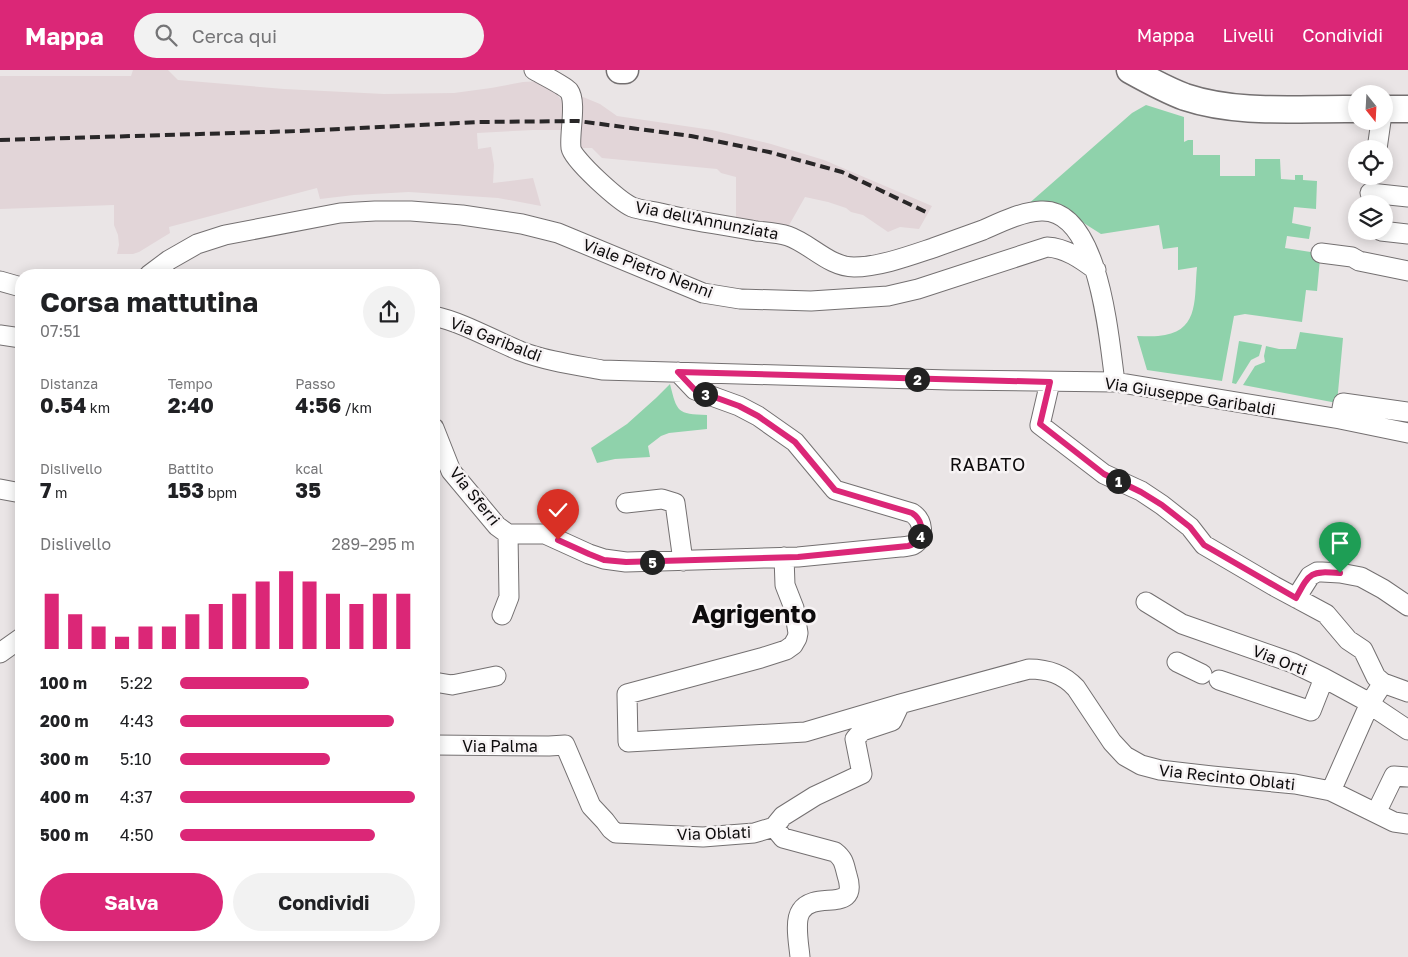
<!DOCTYPE html>
<html lang="it">
<meta charset="utf-8">
<style>
:root{--surface:#fff;--page:#f2f2f2;--text:#202124;--muted:#757577;--accent:#db2777}
body{margin:0;font-family:"Golos Text",sans-serif;background:var(--page);color:var(--text);height:100vh;display:flex;flex-direction:column;font-size:19px;white-space:nowrap}
*{box-sizing:border-box;margin:0}
p{font-size:16px;color:var(--muted)}
.icon{flex:none;width:28px;height:28px;fill:none;stroke:currentColor;stroke-width:2;stroke-linecap:round;stroke-linejoin:round}
.map{position:relative;flex:1;overflow:hidden}
.sheet{position:absolute;left:15px;top:199px;width:425px;height:672px;display:flex;flex-direction:column;background:var(--surface);border-radius:20px;box-shadow:0 2px 12px #0003}
.sheet>*{flex:none}
.needle{width:32px;rotate:162deg}
.tools{position:absolute;left:1348px;top:15px;display:grid;gap:10px}
.tools a{display:grid;place-items:center;width:45px;height:45px;border-radius:50%;background:var(--surface);box-shadow:0 2px 12px #0003;font-size:25px}
.pin{position:absolute;display:grid;place-items:center;width:42px;height:42px;color:#fff;margin:-51px -21px;border-radius:50% 50% 50% 0;rotate:-45deg;box-shadow:0 0 5px #0007}
.pin .icon{rotate:45deg}
.km{position:absolute;width:25px;height:25px;margin:-12px;border-radius:50%;background:#222;color:#fff;font-size:14px;line-height:25px;text-align:center}
.round{display:grid;place-items:center;flex:none;width:52px;height:52px;border-radius:26px;background:var(--page)}
.overview{display:flex;align-items:center;justify-content:space-between;height:85px;padding:0 25px}
h1{font-size:28px;font-weight:700;line-height:38px}
.metrics{display:grid;grid-template-columns:repeat(3,1fr);gap:8px;height:85px;padding:5px 25px}
.metrics div{display:grid;align-content:center}
.metrics b{font-size:21px;font-weight:700}
.metrics small{font-size:14px;font-weight:400}
.metrics p{font-size:14px}
.chart{height:140px;padding:10px 25px}
.chart p{display:flex;justify-content:space-between}
.chart svg{width:100%;height:90px;margin-top:5px;stroke:var(--accent);stroke-width:6}
.cta{display:flex;gap:10px;margin-top:auto;padding:10px 25px}
.cta a{flex:1;height:58px;border-radius:30px;background:var(--accent);color:#fff;font-size:20px;font-weight:700;line-height:58px;text-align:center}
.cta a+a{background:var(--page);color:var(--text)}
ul{padding:0 25px;list-style:none;font-size:16px}
li{display:grid;grid-template-columns:80px 60px 1fr;align-items:center;height:38px}
li i{height:12px;border-radius:6px;background:var(--accent)}
header{display:flex;align-items:center;gap:30px;box-sizing:border-box;height:70px;padding:0 25px;background:var(--accent);color:#fff}
header strong{font-size:24px}
nav{display:flex;gap:28px;margin-inline-start:auto;font-size:18px}
.search{width:350px;height:45px;background:var(--page);display:flex;align-items:center;gap:12px;box-sizing:border-box;padding:0 18px;border-radius:28px;color:var(--muted);font-size:19px}
.map>svg:first-child{display:block}
.built{fill:#e2d5d8}
.green{fill:#8fd2ab}
.lines{fill:none;stroke-linecap:round;stroke-linejoin:round}
.street-casing{stroke:#747071;stroke-width:21}
.secondary-casing{stroke:#747071;stroke-width:29}
.street{stroke:#fff;stroke-width:19}
.secondary{stroke:#fff;stroke-width:26}
.rail{stroke:#292728;stroke-width:4;stroke-dasharray:10 5;stroke-linecap:butt}
.route-casing{stroke:#fff;stroke-width:10}
.route{stroke:#db2777;stroke-width:6}
.labels{text-anchor:middle;stroke-width:5;stroke-linejoin:round;paint-order:stroke}
.street-label{font-size:16px;fill:#0d0b0c;stroke:#f7f3f4}
.neighbourhood-label{font-size:18px;letter-spacing:1px;fill:#0d0b0c;stroke:#f7f3f4}
.town-label{font-size:26px;font-weight:bold;fill:#0d0b0c;stroke:#f7f3f4}
</style>
<header>
<strong>Mappa</strong>
<div class="search"><svg class="icon" aria-label="search" viewBox="0 0 24 24"><circle cx="10" cy="10" r="6"/><path d="M15 15l6 6"/></svg>Cerca qui</div>
<nav><a>Mappa</a><a>Livelli</a><a>Condividi</a></nav>
</header>
<div class="map">
<svg width="1408" height="887" viewBox="0 0 1408 887">
<rect width="100%" height="100%" fill="#eae5e6"/>
<path class="built" d="M 133,0 L 168,0 L 178,10 L 284,19 L 384,24 L 454,23 L 491,18 L 523,12 L 540,11 L 553,20 L 563,32 L 583,27 L 600,34 L 617,46 L 712,60 L 771,74 L 824,90 L 932,136 L 919,159 L 900,157 L 888,162 L 863,145 L 851,142 L 846,138 L 828,132 L 805,127 L 788,157 L 736,148 L 736,107 L 721,103 L 717,99 L 602,88 L 592,78 L 579,78 L 564,60 L 533,60 L 477,63 L 478,79 L 491,77 L 494,95 L 493,113 L 533,108 L 541,136 L 498,128 L 409,122 L 354,125 L 320,129 L 317,118 L 169,157 L 170,163 L 139,182 L 133,184 L 117,184 L 119,175 L 118,165 L 114,155 L 114,135 L 0,139 L 0,6 L 131,6 Z"/>
<path class="green" d="M 1146,35 L 1184,47 L 1184,72 L 1188,70 L 1193,70 L 1193,85 L 1220,85 L 1220,106 L 1255,106 L 1255,89 L 1280,89 L 1281,109 L 1295,110 L 1295,105 L 1303,105 L 1303,110 L 1317,111 L 1316,139 L 1294,137 L 1292,153 L 1311,157 L 1309,169 L 1287,166 L 1285,178 L 1317,183 L 1320,189 L 1317,221 L 1306,220 L 1302,252 L 1245,244 L 1234,246 L 1222,311 L 1147,300 L 1137,266 C 1146,266 1156,267 1165,265 C 1200,259 1194,225 1197,197 L 1178,200 L 1178,177 L 1163,179 L 1159,155 L 1101,164 L 1060,138 L 1026,136 L 1132,43 Z
M 1300,262 L 1343,268 L 1337,333 L 1243,315 L 1255,296 L 1265,292 L 1264,286 L 1266,276 L 1279,279 L 1296,279 Z
M 1239,271 L 1262,275 L 1259,286 L 1251,290 L 1236,314 L 1232,313 Z
M 670,314 C 677,342 677,344 707,345 L 707,359 L 669,363 L 661,366 L 648,376 L 650,387 L 615,389 L 597,393 L 591,378 L 627,354 L 656,328 Z"/>
<g class="lines">
<defs>
<path id="street" d="M 534,0 C 541,4 565,16 569,21 C 577,32 569,64 571,78 C 573,90 619,131 632,137 C 640,140 651,141 660,143 C 691,151 724,155 756,161 C 766,162 779,163 788,166 C 811,174 829,197 854,197 C 879,197 909,186 933,178 C 950,172 966,166 983,160 C 1001,152 1021,142 1041,141 C 1100,138 1109,271 1115,312
M 1377,79 L 1381,51
M 1370,123 L 1408,127
M 1381,161 L 1408,164
M 1321,183 L 1352,187 L 1359,191 L 1408,201
M 149,205 L 169,190 L 197,174 L 225,165 L 340,143 L 375,141 L 411,141 L 462,145 L 522,154 L 558,163 L 703,223 L 740,229 L 811,231 L 888,226 L 918,219 L 1047,177 C 1066,178 1081,189 1096,200
M 0,211 L 21,217
M 434,246 C 464,253 491,269 520,281 C 546,291 575,295 602,300 L 949,310 L 1115,312 L 1340,349 L 1408,363
M 0,265 L 21,268
M 1050,312 L 1040,355 L 1104,404 L 1141,421 L 1162,435 L 1190,457 L 1204,475 L 1274,516 L 1326,544 L 1348,570 L 1363,580 L 1376,607 L 1383,613
M 1340,349 L 1343,333 L 1408,342
M 434,358 L 451,401 L 497,456 L 508,464
M 0,419 L 21,423
M 626,433 L 662,429 L 675,433 L 683,491
M 508,464 L 545,464 L 589,484 L 604,489 L 626,492 L 798,487 L 900,477 C 904,477 909,476 913,475 C 926,468 923,450 912,443 L 835,420 L 795,372 L 758,346 L 739,336 L 695,320 L 678,302
M 784,487 L 785,515 L 794,538 L 798,563 L 797,568 L 793,575 L 786,580 L 761,588 L 627,624 L 628,672 L 805,662 L 900,634 L 1029,599 C 1048,599 1063,604 1076,618 L 1112,672 L 1125,686 L 1141,695 L 1160,700 L 1212,706 L 1295,714 L 1331,721 L 1394,752 L 1408,754
M 1296,528 L 1310,506 L 1317,502 L 1322,502 L 1340,503 L 1361,507 L 1383,519 L 1408,536
M 1146,532 L 1182,554 L 1293,593 L 1324,608 L 1370,633 L 1378,640 L 1408,660
M 502,545 L 509,527 L 508,464
M 0,583 L 21,568
M 1177,592 L 1202,604
M 1219,610 L 1311,641 L 1324,608
M 434,612 L 452,615 L 496,606
M 434,675 L 549,676 L 565,675 L 591,736 L 605,751 L 611,759 L 616,763 L 703,767 L 754,763 L 774,757 L 783,746 L 815,726 L 862,704 L 855,669 L 862,661 L 892,651 L 900,634
M 1331,721 L 1370,633 L 1383,613 L 1408,622
M 1376,743 L 1394,706 L 1408,707
M 774,757 L 783,768 L 835,782 C 844,789 844,794 847,805 C 860,845 815,819 801,841 C 794,851 799,875 800,887"/>
<path id="secondary" d="M 620,0 L 625,0
M 1130,0 C 1148,10 1166,20 1185,27 C 1239,45 1300,38 1356,39
M 1384,39 L 1408,39"/>
</defs>
<use href="#street" class="street-casing"/>
<use href="#secondary" class="secondary-casing"/>
<use href="#street" class="street"/>
<use href="#secondary" class="secondary"/>
<path class="rail" d="M 0,70 L 299,61 L 479,52 L 578,51 L 691,66 L 769,82 L 842,102 L 928,143"/>
</g>
<g class="lines">
<defs>
<path id="route" d="M 558,470 L 589,484 L 604,490 L 626,492 L 798,487 L 908,476 C 924,472 926,452 912,443 L 835,420 L 795,372 L 758,346 L 739,336 L 695,320 L 678,302 L 1050,312 L 1040,354 L 1104,404 L 1141,422 L 1162,435 L 1190,457 L 1204,475 L 1296,528 C 1310,502 1310,501 1340,503"/>
</defs>
<use href="#route" class="route-casing"/>
<use href="#route" class="route"/>
</g>
<g class="labels">
<g class="street-label">
<text transform="translate(707 150) rotate(11)" y="6">Via dell'Annunziata</text>
<text transform="translate(648 198) rotate(21)" y="6">Viale Pietro Nenni</text>
<text transform="translate(496 269) rotate(21)" y="6">Via Garibaldi</text>
<text transform="translate(1190 326) rotate(9)" y="6">Via Giuseppe Garibaldi</text>
<text transform="translate(475 426) rotate(51)" y="6">Via Sferri</text>
<text transform="translate(1280 590) rotate(21)" y="6">Via Orti</text>
<text x="500" y="682">Via Palma</text>
<text transform="translate(1227 707) rotate(6)" y="6">Via Recinto Oblati</text>
<text transform="translate(714 763) rotate(-2)" y="6">Via Oblati</text>
</g>
<g class="neighbourhood-label">
<text x="988" y="401">RABATO</text>
</g>
<g class="town-label">
<text x="754" y="553">Agrigento</text>
</g>
</g>
</svg>
<div class="tools">
<a><svg class="needle" viewBox="-14 -14 28 28"><path d="M0-13l5 13h-10z" fill="#e53935"/><path d="M0 13l5-13h-10z" fill="#757577"/></svg></a>
<a><svg class="icon" aria-label="locate" viewBox="0 0 24 24"><circle cx="12" cy="12" r="6"/><path d="M12 2v4M12 18v4M2 12h4M18 12h4"/></svg></a>
<a><svg class="icon" aria-label="layers" viewBox="0 0 24 24"><path d="M12 4l9 5-9 5-9-5zM3 14l9 5 9-5"/></svg></a>
</div>
<div class="pin" style="left:1340px;top:503px;background:#1e9e55"><svg class="icon" aria-label="arrive" viewBox="0 0 24 24"><path d="M6 21V4h12l-3 4 3 4H6"/></svg></div>
<div class="pin" style="left:558px;top:470px;background:#d93025"><svg class="icon" aria-label="check" viewBox="0 0 24 24"><path d="M5 12l5 5 9-10"/></svg></div>
<b class="km" style="left:1118px;top:411px">1</b>
<b class="km" style="left:917px;top:309px">2</b>
<b class="km" style="left:705px;top:324px">3</b>
<b class="km" style="left:920px;top:466px">4</b>
<b class="km" style="left:652px;top:492px">5</b>
<section class="sheet">
<div class="overview"><div><h1>Corsa mattutina</h1><p>07:51</p></div><a class="round"><svg class="icon" aria-label="share" viewBox="0 0 24 24"><path d="M12 15V3M7 8l5-5 5 5M5 13v7h14v-7"/></svg></a></div>
<div class="metrics">
<div><p>Distanza</p><b>0.54<small> km</small></b></div>
<div><p>Tempo</p><b>2:40</b></div>
<div><p>Passo</p><b>4:56<small> /km</small></b></div>
</div>
<div class="metrics">
<div><p>Dislivello</p><b>7<small> m</small></b></div>
<div><p>Battito</p><b>153<small> bpm</small></b></div>
<div><p>kcal</p><b>35</b></div>
</div>
<div class="chart"><p><span>Dislivello</span>289–295 m</p>
<svg viewBox="0 0 160 44" preserveAspectRatio="none"><path d="M5 44V17M15 44V27M25 44V33M35 44V38M45 44V33M55 44V33M65 44V27M75 44V22M85 44V17M95 44V11M105 44V6M115 44V11M125 44V17M135 44V22M145 44V17M155 44V17"/></svg>
</div>
<ul>
<li><b>100 m</b>5:22<i style="width:55%"></i></li>
<li><b>200 m</b>4:43<i style="width:91%"></i></li>
<li><b>300 m</b>5:10<i style="width:64%"></i></li>
<li><b>400 m</b>4:37<i style="width:100%"></i></li>
<li><b>500 m</b>4:50<i style="width:83%"></i></li>
</ul>
<div class="cta"><a>Salva</a><a>Condividi</a></div>
</section>
</div>
